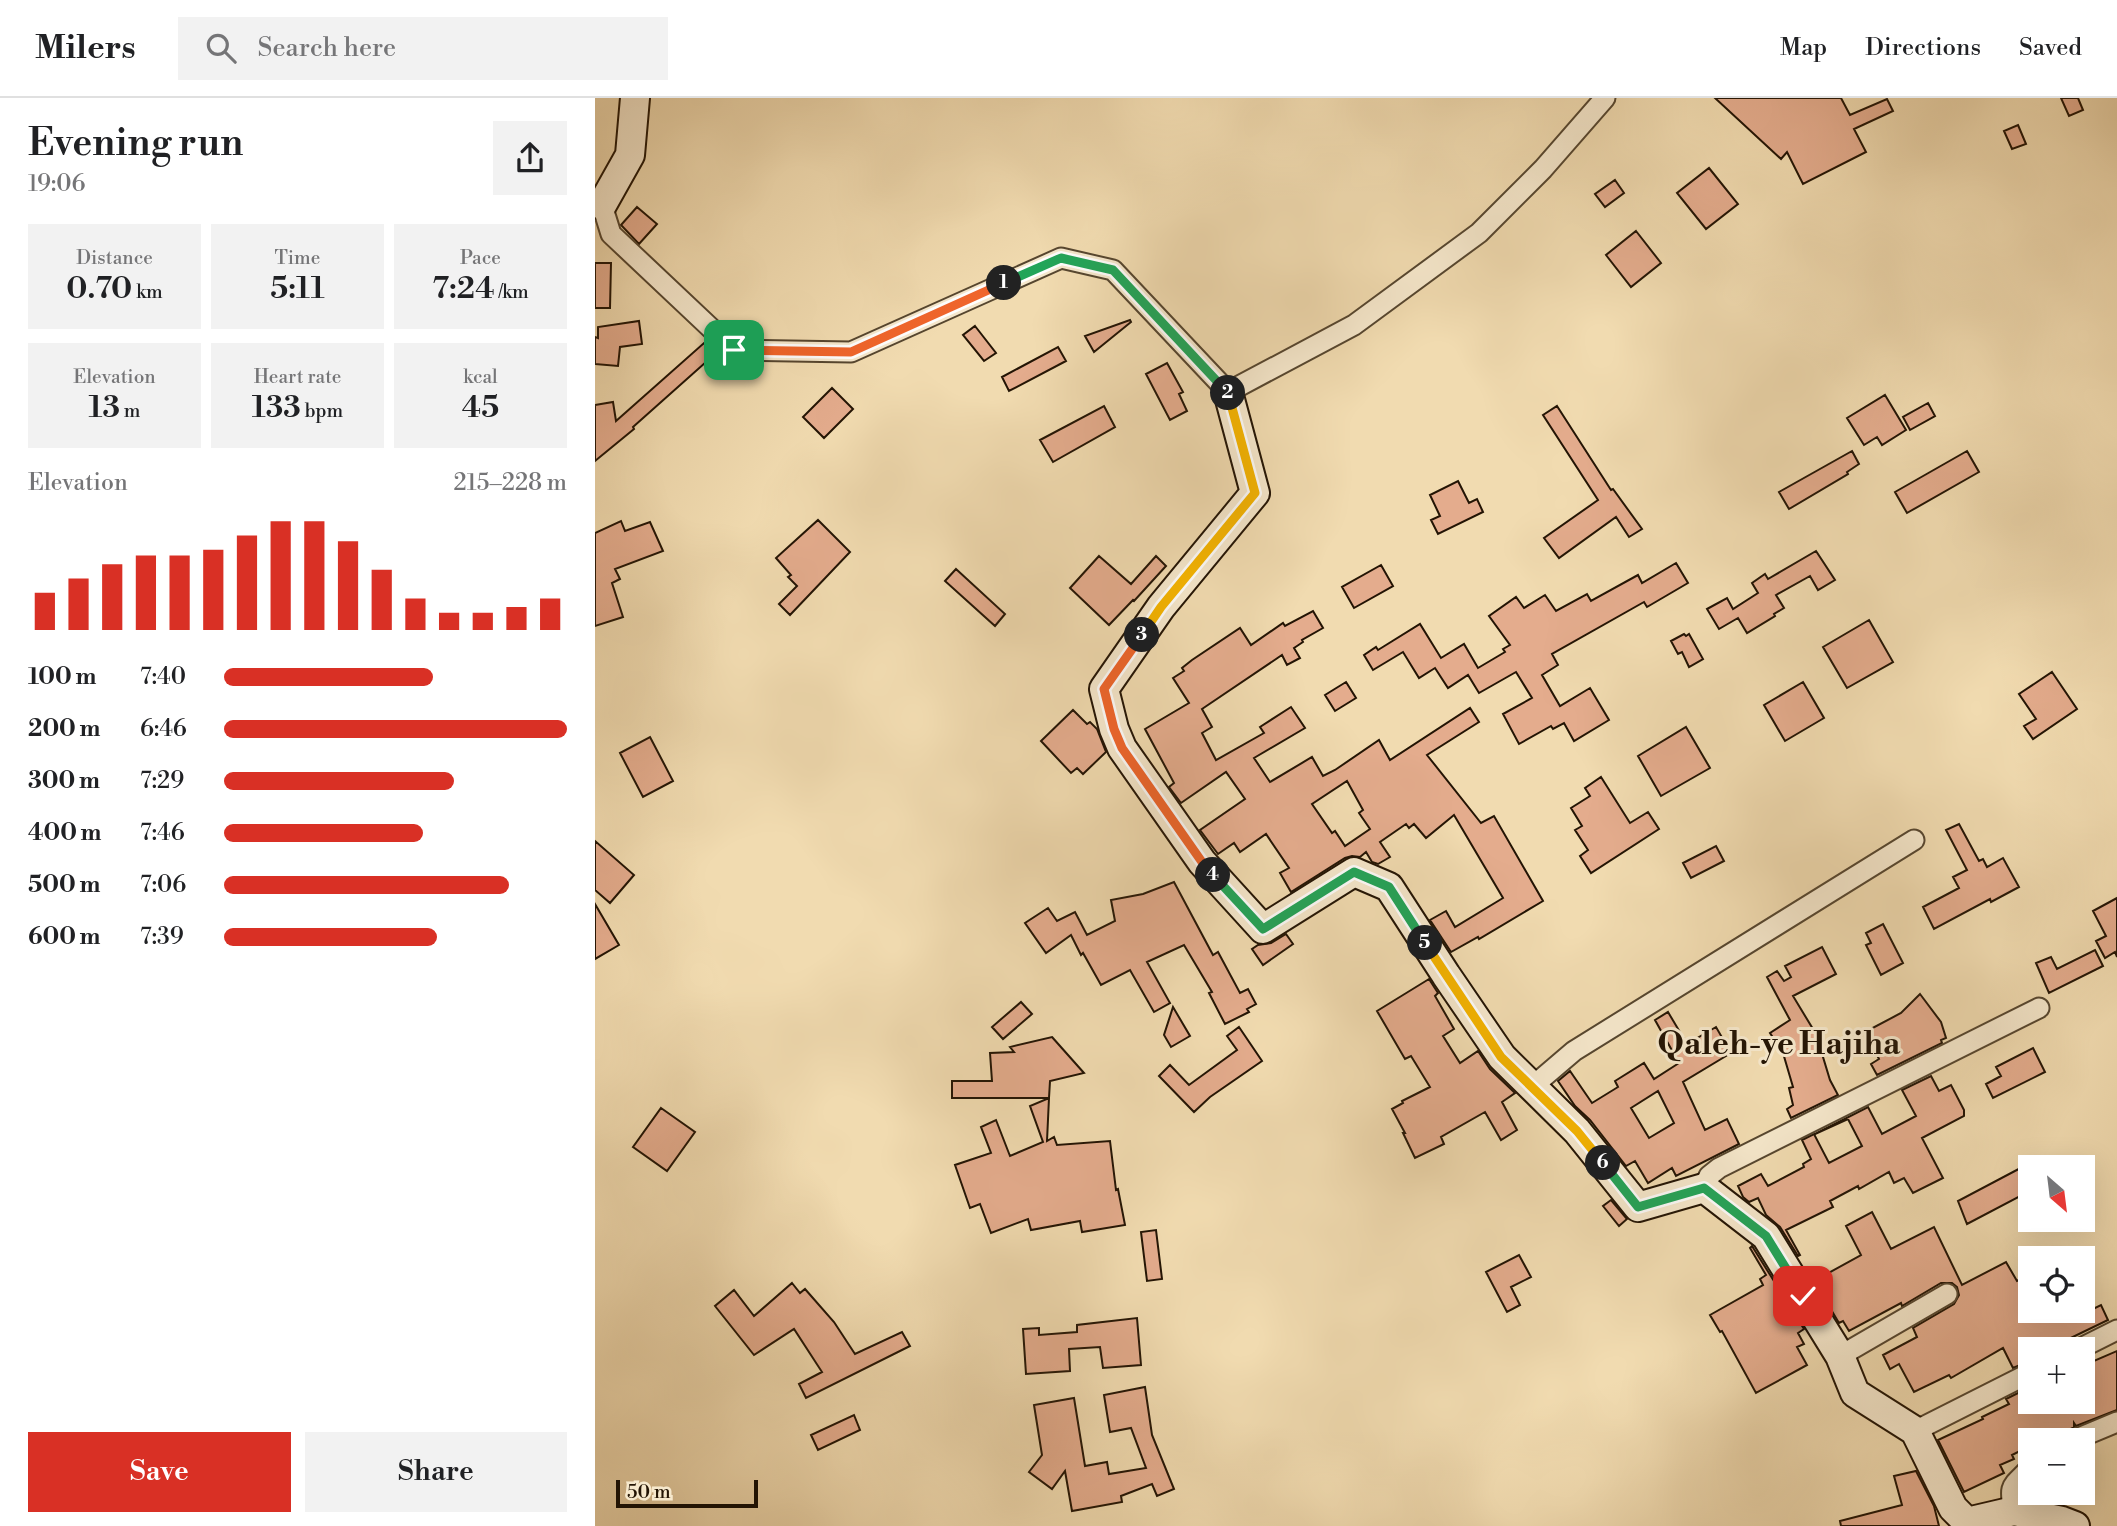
<!DOCTYPE html>
<meta charset="utf-8">
<style>
:root{--surface:#fff;--page:#f2f2f2;--text:#202124;--muted:#757577;--line:#e0e0e0;--accent:#d93025}
body{margin:0;font-family:"Libre Bodoni",serif;background:var(--page);color:var(--text);height:100vh;display:flex;flex-direction:column;font-size:26px;white-space:nowrap}
*{box-sizing:border-box;margin:0}
p{font-size:23px;color:var(--muted)}
.icon{flex:none;width:38px;height:38px;fill:none;stroke:currentColor;stroke-width:2;stroke-linecap:round;stroke-linejoin:round}
.map{position:relative;flex:1;overflow:hidden}
.side{display:flex;flex-direction:column;background:var(--surface);width:595px}
.side>*{flex:none}
.needle{width:46px;rotate:152deg}
.controls{position:absolute;left:1423px;top:1057px;display:grid;gap:14px}
.controls a{display:grid;place-items:center;width:77px;height:77px;border-radius:0px;background:var(--surface);box-shadow:0 7px 28px #0002;font-size:35px}
.scale{position:absolute;left:21px;bottom:18px;width:142px;box-sizing:border-box;padding-left:7px;border:4px solid #231404;border-top:0;font-size:19px;line-height:24px;white-space:nowrap;color:#231404;-webkit-text-stroke:5px #f6e8cc;paint-order:stroke}
.pin{position:absolute;display:grid;place-items:center;width:60px;height:60px;color:#fff;margin:-30px;border-radius:14px;box-shadow:0 4px 10px #0006}
.km{position:absolute;width:35px;height:35px;margin:-18px;border-radius:50%;background:#222;color:#fff;font-size:19px;line-height:35px;text-align:center}
.round{display:grid;place-items:center;flex:none;width:74px;height:74px;border-radius:0px;background:var(--page)}
.summary{display:flex;align-items:center;justify-content:space-between;height:119px;padding:0 28px}
h1{font-size:38px;font-weight:600;line-height:52px}
.figures{display:grid;grid-template-columns:repeat(3,1fr);gap:10px;height:119px;padding:7px 28px}
.figures div{display:grid;align-content:center;border-radius:0px;background:var(--page);text-align:center}
.figures b{font-size:30px;font-weight:600}
.figures small{font-size:19px;font-weight:400}
.figures p{font-size:19px}
.chart{height:196px;padding:14px 28px}
.chart p{display:flex;justify-content:space-between}
.chart svg{width:100%;height:126px;margin-top:7px;stroke:var(--accent);stroke-width:6}
.cta{display:flex;gap:14px;margin-top:auto;padding:14px 28px}
.cta a{flex:1;height:80px;border-radius:0px;background:var(--accent);color:#fff;font-size:28px;font-weight:600;line-height:80px;text-align:center}
.cta a+a{background:var(--page);color:var(--text)}
ul{padding:0 28px;list-style:none;font-size:23px}
li{display:grid;grid-template-columns:112px 84px 1fr;align-items:center;height:52px}
li i{height:18px;border-radius:9px;background:var(--accent)}
header{display:flex;align-items:center;gap:42px;box-sizing:border-box;height:98px;padding:0 35px;background:var(--surface);border-bottom:2px solid var(--line)}
header strong{font-size:33px}
nav{display:flex;gap:38px;margin-inline-start:auto;font-size:24px}
.search{width:490px;height:63px;background:var(--page);display:flex;align-items:center;gap:18px;box-sizing:border-box;padding:0 24px;border-radius:0px;color:var(--muted);font-size:26px}
main{display:flex;flex:1;min-height:0}
.map>svg:first-child{display:block}
.building{fill:#e4ac8d;stroke:#231404;stroke-width:2;fill-rule:evenodd}
.lines{fill:none;stroke-linecap:round;stroke-linejoin:round}
.street-casing{stroke:#56462f;stroke-width:23}
.secondary-casing{stroke:#231404;stroke-width:32}
.street{stroke:#f6e8cc;stroke-width:19}
.secondary{stroke:#f6e8cc;stroke-width:28}
.split-1-casing{stroke:#fff;stroke-width:14}
.split-2-casing{stroke:#fff;stroke-width:14}
.split-3-casing{stroke:#fff;stroke-width:14}
.split-4-casing{stroke:#fff;stroke-width:14}
.split-5-casing{stroke:#fff;stroke-width:14}
.split-6-casing{stroke:#fff;stroke-width:14}
.split-7-casing{stroke:#fff;stroke-width:14}
.split-1{stroke:#f0652b;stroke-width:9}
.split-2{stroke:#22a559;stroke-width:9}
.split-3{stroke:#f5b400;stroke-width:9}
.split-4{stroke:#f0652b;stroke-width:9}
.split-5{stroke:#22a559;stroke-width:9}
.split-6{stroke:#f5b400;stroke-width:9}
.split-7{stroke:#22a559;stroke-width:9}
.labels{text-anchor:middle;stroke-width:6;stroke-linejoin:round;paint-order:stroke}
.quarter-label{font-size:32px;font-weight:bold;fill:#231404;stroke:#f6e8cc}
</style>
<header>
<strong>Milers</strong>
<div class="search"><svg class="icon" aria-label="search" viewBox="0 0 24 24"><circle cx="10" cy="10" r="6"/><path d="M15 15l6 6"/></svg>Search here</div>
<nav><a>Map</a><a>Directions</a><a>Saved</a></nav>
</header>
<main>
<section class="side">
<div class="summary"><div><h1>Evening run</h1><p>19:06</p></div><a class="round"><svg class="icon" aria-label="share" viewBox="0 0 24 24"><path d="M12 15V3M7 8l5-5 5 5M5 13v7h14v-7"/></svg></a></div>
<div class="figures">
<div><p>Distance</p><b>0.70<small> km</small></b></div>
<div><p>Time</p><b>5:11</b></div>
<div><p>Pace</p><b>7:24<small> /km</small></b></div>
</div>
<div class="figures">
<div><p>Elevation</p><b>13<small> m</small></b></div>
<div><p>Heart rate</p><b>133<small> bpm</small></b></div>
<div><p>kcal</p><b>45</b></div>
</div>
<div class="chart"><p><span>Elevation</span>215–228 m</p>
<svg viewBox="0 0 160 44" preserveAspectRatio="none"><path d="M5 44V31M15 44V26M25 44V21M35 44V18M45 44V18M55 44V16M65 44V11M75 44V6M85 44V6M95 44V13M105 44V23M115 44V33M125 44V38M135 44V38M145 44V36M155 44V33"/></svg>
</div>
<ul>
<li><b>100 m</b>7:40<i style="width:61%"></i></li>
<li><b>200 m</b>6:46<i style="width:100%"></i></li>
<li><b>300 m</b>7:29<i style="width:67%"></i></li>
<li><b>400 m</b>7:46<i style="width:58%"></i></li>
<li><b>500 m</b>7:06<i style="width:83%"></i></li>
<li><b>600 m</b>7:39<i style="width:62%"></i></li>
</ul>
<div class="cta"><a>Save</a><a>Share</a></div>
</section>
<div class="map">
<svg width="1522" height="1428" viewBox="0 0 1522 1428">
<rect width="100%" height="100%" fill="#f1dbb0"/>
<filter id="stains"><feTurbulence type="fractalNoise" baseFrequency=".00286" numOctaves="4"/><feColorMatrix values="0 0 0 0 .2 0 0 0 0 .09 0 0 0 0 .02 0 0 0 .5 -.17"/></filter>
<radialGradient id="worn" r=".72"><stop offset=".6" stop-color="#630" stop-opacity="0"/><stop offset="1" stop-color="#630" stop-opacity=".3"/></radialGradient>
<path class="building" d="M 1120,0 L 1246,0 L 1255,17 L 1292,1 L 1298,13 L 1259,31 L 1271,54 L 1208,86 L 1192,54 L 1186,61 Z
M 1466,0 L 1483,0 L 1488,12 L 1474,18 Z
M 1423,27 L 1431,46 L 1417,51 L 1409,33 Z
M 1114,70 L 1143,106 L 1111,131 L 1082,95 Z
M 1020,82 L 1029,95 L 1010,109 L 1000,96 Z
M 42,109 L 62,126 L 44,146 L 26,127 Z
M 1041,133 L 1066,165 L 1036,189 L 1011,157 Z
M 0,165 L 16,165 L 15,210 L 0,210 Z
M 535,222 L 536,224 L 499,254 L 490,238 Z
M 44,223 L 47,246 L 25,249 L 23,268 L 0,266 L 0,239 L 3,240 L 3,229 Z
M 380,228 L 401,255 L 389,263 L 368,237 Z
M 109,245 L 120,256 L 38,329 L 39,331 L 0,363 L 0,307 L 18,304 L 21,323 Z
M 463,249 L 471,263 L 414,293 L 407,279 Z
M 572,265 L 588,294 L 584,296 L 592,313 L 575,322 L 551,276 Z
M 237,290 L 258,311 L 229,340 L 208,319 Z
M 1290,297 L 1311,332 L 1287,347 L 1282,339 L 1269,347 L 1252,320 Z
M 1333,305 L 1340,318 L 1315,332 L 1308,319 Z
M 509,308 L 520,329 L 458,364 L 445,342 Z
M 962,308 L 1016,392 L 1018,391 L 1047,431 L 1034,439 L 1021,419 L 964,460 L 949,440 L 1003,402 L 948,317 Z
M 1257,353 L 1264,366 L 1252,374 L 1253,376 L 1194,411 L 1184,394 Z
M 1372,353 L 1384,374 L 1312,415 L 1300,394 Z
M 863,383 L 874,405 L 882,401 L 888,414 L 843,436 L 836,422 L 845,418 L 835,397 Z
M 223,422 L 255,454 L 195,517 L 184,506 L 202,488 L 193,479 L 196,477 L 181,460 Z
M 26,423 L 30,433 L 55,424 L 68,453 L 20,471 L 25,481 L 17,485 L 28,519 L 0,528 L 0,435 Z
M 1221,453 L 1240,482 L 1223,492 L 1215,478 L 1181,497 L 1189,510 L 1179,516 L 1180,518 L 1152,535 L 1143,520 L 1124,531 L 1112,511 L 1132,500 L 1138,511 L 1163,495 L 1157,485 L 1170,476 L 1173,481 Z
M 504,458 L 536,486 L 561,458 L 571,468 L 539,503 L 538,502 L 514,527 L 475,490 Z
M 1081,465 L 1093,485 L 1052,509 L 1049,504 L 957,556 L 963,567 L 947,577 L 965,608 L 995,590 L 1014,622 L 979,643 L 969,625 L 958,631 L 956,628 L 924,646 L 908,616 L 937,600 L 921,574 L 884,595 L 873,577 L 853,590 L 840,570 L 824,580 L 808,554 L 778,572 L 769,557 L 781,549 L 783,552 L 825,526 L 846,560 L 869,546 L 883,570 L 910,554 L 908,551 L 915,547 L 894,518 L 921,499 L 929,510 L 950,497 L 961,513 L 992,496 L 996,503 L 1043,477 L 1047,485 Z
M 786,467 L 798,488 L 759,510 L 747,489 Z
M 361,471 L 410,516 L 400,528 L 350,483 Z
M 718,513 L 728,530 L 707,542 L 708,544 L 699,550 L 705,560 L 692,567 L 687,557 L 607,611 L 617,629 L 607,635 L 621,662 L 669,635 L 665,629 L 696,609 L 710,630 L 659,660 L 675,684 L 717,659 L 728,678 L 740,672 L 784,642 L 795,662 L 875,610 L 884,624 L 832,657 L 886,725 L 899,718 L 948,803 L 884,841 L 883,839 L 856,854 L 835,822 L 851,813 L 860,829 L 908,800 L 859,717 L 831,740 L 819,726 L 814,730 L 811,726 L 785,744 L 795,759 L 783,766 L 777,764 L 771,754 L 765,759 L 757,758 L 750,760 L 696,794 L 685,775 L 694,770 L 671,736 L 645,754 L 639,745 L 623,756 L 605,732 L 650,701 L 631,674 L 586,705 L 574,689 L 579,685 L 550,631 L 594,605 L 578,580 L 589,573 L 587,570 L 597,562 L 645,530 L 656,547 L 688,525 L 690,528 ZM 752,683 L 768,712 L 764,715 L 775,731 L 750,748 L 740,733 L 737,735 L 717,706 Z
M 1274,522 L 1298,564 L 1252,590 L 1228,549 Z
M 1089,536 L 1091,538 L 1094,536 L 1108,561 L 1094,569 L 1087,554 L 1083,556 L 1076,543 Z
M 1457,574 L 1482,611 L 1438,641 L 1429,628 L 1441,621 L 1424,596 Z
M 751,584 L 761,600 L 740,613 L 730,597 Z
M 1208,584 L 1229,620 L 1190,643 L 1169,607 Z
M 478,612 L 492,626 L 495,624 L 502,631 L 511,654 L 488,676 L 482,670 L 476,675 L 446,643 Z
M 1091,629 L 1115,670 L 1066,698 L 1043,658 Z
M 55,639 L 78,683 L 48,699 L 25,655 Z
M 1006,679 L 1035,725 L 1053,714 L 1064,731 L 996,775 L 985,758 L 993,752 L 980,732 L 987,728 L 976,710 L 995,698 L 990,690 Z
M 1364,726 L 1384,763 L 1388,761 L 1392,769 L 1408,760 L 1424,789 L 1396,804 L 1395,801 L 1339,831 L 1328,809 L 1364,790 L 1358,779 L 1372,772 L 1351,732 Z
M 0,743 L 39,777 L 15,805 L 0,792 Z
M 1121,748 L 1129,763 L 1096,780 L 1088,765 Z
M 579,784 L 618,857 L 623,854 L 645,895 L 653,891 L 661,906 L 652,911 L 654,914 L 630,926 L 614,895 L 617,894 L 589,847 L 552,864 L 575,905 L 559,914 L 535,872 L 506,887 L 488,855 L 486,857 L 476,837 L 451,855 L 430,825 L 453,810 L 462,823 L 480,814 L 492,837 L 520,823 L 516,802 L 548,796 Z
M 1522,800 L 1522,859 L 1520,854 L 1510,860 L 1501,843 L 1511,838 L 1498,813 Z
M 0,806 L 24,847 L 0,861 Z
M 1288,826 L 1308,865 L 1286,877 L 1271,847 L 1276,845 L 1271,835 Z
M 691,836 L 698,846 L 668,867 L 657,851 L 663,847 L 676,845 Z
M 1227,849 L 1241,876 L 1198,898 L 1221,936 L 1235,982 L 1243,997 L 1196,1020 L 1192,1011 L 1198,1007 L 1194,990 L 1198,989 L 1188,955 L 1175,935 L 1195,922 L 1172,879 L 1182,873 L 1189,883 L 1196,879 L 1190,868 Z
M 1500,852 L 1508,868 L 1454,895 L 1441,865 L 1456,859 L 1462,871 Z
M 834,881 L 843,895 L 840,898 L 859,931 L 848,938 L 865,965 L 883,953 L 895,971 L 920,995 L 907,1004 L 922,1032 L 906,1042 L 890,1014 L 846,1039 L 849,1046 L 820,1060 L 808,1035 L 810,1035 L 797,1011 L 808,1005 L 807,1003 L 835,989 L 816,958 L 810,961 L 782,913 Z
M 1325,896 L 1346,924 L 1351,940 L 1346,942 L 1347,945 L 1282,977 L 1276,966 L 1284,961 L 1270,934 L 1306,915 Z
M 426,904 L 437,916 L 408,941 L 397,929 Z
M 578,909 L 595,938 L 576,949 L 569,937 Z
M 1073,914 L 1092,946 L 1121,929 L 1136,955 L 1088,984 L 1110,1032 L 1132,1021 L 1144,1046 L 1081,1078 L 1077,1070 L 1053,1085 L 1040,1063 L 1031,1068 L 995,1022 L 980,1008 L 963,983 L 975,973 L 997,1005 L 1023,989 L 1020,983 L 1049,965 L 1059,981 L 1084,965 L 1060,922 ZM 1063,993 L 1079,1025 L 1054,1040 L 1036,1010 Z
M 644,929 L 667,963 L 615,999 L 599,1014 L 564,978 L 575,967 L 594,987 L 642,952 L 632,938 Z
M 457,939 L 489,975 L 455,983 L 454,1000 L 357,1000 L 357,983 L 397,983 L 395,955 L 419,954 L 415,949 Z
M 1438,950 L 1450,974 L 1398,1000 L 1391,986 L 1406,978 L 1401,969 Z
M 1336,978 L 1344,993 L 1356,987 L 1369,1012 L 1369,1018 L 1327,1040 L 1348,1080 L 1318,1095 L 1309,1080 L 1299,1085 L 1294,1074 L 1264,1091 L 1263,1088 L 1235,1103 L 1238,1109 L 1191,1132 L 1205,1157 L 1203,1158 L 1185,1129 L 1171,1117 L 1163,1100 L 1154,1104 L 1148,1099 L 1143,1088 L 1166,1076 L 1173,1088 L 1209,1069 L 1208,1066 L 1216,1061 L 1207,1042 L 1219,1036 L 1234,1065 L 1267,1048 L 1253,1021 L 1220,1036 L 1273,1009 L 1287,1036 L 1321,1018 L 1307,992 Z
M 454,1000 L 452,1043 L 459,1039 L 462,1047 L 515,1043 L 521,1092 L 523,1091 L 530,1127 L 487,1134 L 485,1123 L 436,1132 L 433,1121 L 396,1135 L 385,1106 L 375,1110 L 360,1067 L 396,1055 L 386,1029 L 401,1022 L 415,1058 L 448,1044 L 435,1008 Z
M 66,1010 L 100,1034 L 72,1073 L 38,1049 Z
M 1435,1065 L 1435,1093 L 1372,1126 L 1363,1103 Z
M 1016,1102 L 1032,1121 L 1024,1128 L 1008,1108 Z
M 1277,1114 L 1296,1151 L 1339,1129 L 1367,1187 L 1411,1164 L 1422,1183 L 1435,1177 L 1435,1213 L 1494,1213 L 1506,1207 L 1513,1222 L 1453,1251 L 1435,1251 L 1435,1263 L 1418,1270 L 1408,1250 L 1356,1280 L 1354,1277 L 1319,1294 L 1304,1266 L 1295,1271 L 1288,1257 L 1322,1239 L 1318,1230 L 1359,1206 L 1364,1197 L 1362,1189 L 1357,1185 L 1346,1185 L 1307,1208 L 1306,1205 L 1254,1233 L 1248,1223 L 1244,1225 L 1219,1183 L 1266,1157 L 1251,1128 Z
M 561,1132 L 567,1181 L 552,1183 L 546,1134 Z
M 1157,1148 L 1209,1231 L 1203,1235 L 1209,1246 L 1202,1249 L 1212,1267 L 1161,1295 L 1127,1233 L 1125,1234 L 1115,1217 L 1168,1187 L 1165,1181 L 1171,1177 L 1155,1150 Z
M 924,1157 L 936,1179 L 916,1189 L 925,1207 L 912,1214 L 891,1174 Z
M 197,1185 L 205,1195 L 210,1191 L 239,1224 L 260,1256 L 307,1234 L 315,1248 L 211,1300 L 204,1286 L 227,1274 L 199,1231 L 159,1257 L 120,1208 L 139,1192 L 159,1218 Z
M 542,1220 L 546,1267 L 508,1270 L 505,1249 L 474,1251 L 475,1273 L 431,1276 L 428,1231 L 444,1230 L 444,1237 L 482,1234 L 482,1227 Z
M 1522,1253 L 1522,1312 L 1481,1328 L 1479,1325 L 1479,1329 L 1470,1334 L 1467,1339 L 1459,1342 L 1435,1342 L 1435,1348 L 1417,1357 L 1419,1361 L 1405,1367 L 1409,1375 L 1369,1394 L 1343,1342 L 1388,1321 L 1387,1319 L 1414,1306 L 1411,1301 L 1435,1289 L 1435,1304 L 1488,1304 L 1488,1262 L 1497,1258 L 1499,1263 Z
M 550,1289 L 557,1337 L 579,1391 L 562,1398 L 557,1386 L 526,1398 L 527,1404 L 477,1413 L 470,1373 L 457,1391 L 434,1374 L 447,1357 L 439,1307 L 479,1300 L 490,1368 L 512,1364 L 514,1376 L 551,1370 L 536,1330 L 515,1334 L 509,1297 Z
M 259,1317 L 265,1332 L 223,1352 L 216,1337 Z
M 1321,1373 L 1339,1408 L 1344,1428 L 1246,1428 L 1245,1423 L 1307,1407 L 1299,1378 Z"/>
<g class="lines">
<defs>
<path id="street" d="M 0,104 L 7,107 L 16,136 L 139,252 L 256,254 L 466,160 L 518,172 L 633,294 L 759,227 L 884,135 L 948,71 L 1010,0
M 938,988 L 979,953 L 1319,742
M 1109,1090 L 1114,1078 L 1124,1070 L 1444,910
M 1484,1251 L 1522,1232
M 1245,1258 L 1352,1196
M 1320,1333 L 1435,1275
M 1479,1342 L 1522,1324
M 1419,1413 C 1413,1386 1417,1389 1435,1370"/>
<path id="secondary" d="M 7,107 L 35,57 L 40,0
M 633,294 L 660,395 L 566,509 L 509,591 L 519,631 L 527,650 L 607,764 L 668,831 L 759,774 L 794,789 L 851,877 L 907,959 L 982,1033 L 1043,1109 L 1109,1090 L 1171,1138 L 1245,1258 L 1260,1295 L 1320,1333 L 1358,1410 L 1372,1424 L 1419,1413 L 1467,1423 L 1480,1428"/>
</defs>
<use href="#street" class="street-casing"/>
<use href="#secondary" class="secondary-casing"/>
<use href="#street" class="street"/>
<use href="#secondary" class="secondary"/>
</g>
<g class="lines">
<defs>
<path id="split-1" d="M 139,252 L 256,254 L 409,185"/>
<path id="split-2" d="M 409,185 L 466,160 L 518,172 L 633,295"/>
<path id="split-3" d="M 547,537 L 566,509 L 660,395 L 633,295"/>
<path id="split-4" d="M 547,537 L 509,591 L 519,631 L 527,650 L 607,764 L 618,777"/>
<path id="split-5" d="M 618,777 L 668,831 L 759,774 L 794,789 L 830,845"/>
<path id="split-6" d="M 830,845 L 906,959 L 982,1033 L 1008,1065"/>
<path id="split-7" d="M 1008,1065 L 1043,1109 L 1109,1090 L 1171,1138 L 1208,1198"/>
</defs>
<use href="#split-1" class="split-1-casing"/>
<use href="#split-2" class="split-2-casing"/>
<use href="#split-3" class="split-3-casing"/>
<use href="#split-4" class="split-4-casing"/>
<use href="#split-5" class="split-5-casing"/>
<use href="#split-6" class="split-6-casing"/>
<use href="#split-7" class="split-7-casing"/>
<use href="#split-1" class="split-1"/>
<use href="#split-2" class="split-2"/>
<use href="#split-3" class="split-3"/>
<use href="#split-4" class="split-4"/>
<use href="#split-5" class="split-5"/>
<use href="#split-6" class="split-6"/>
<use href="#split-7" class="split-7"/>
</g>
<g class="labels">
<g class="quarter-label">
<text x="1184" y="956">Qaleh-ye Hajiha</text>
</g>
</g>
<rect width="100%" height="100%" filter="url(#stains)"/>
<rect width="100%" height="100%" fill="url(#worn)"/>
</svg>
<div class="controls">
<a><svg class="needle" viewBox="-14 -14 28 28"><path d="M0-13l5 13h-10z" fill="#e53935"/><path d="M0 13l5-13h-10z" fill="#757577"/></svg></a>
<a><svg class="icon" aria-label="locate" viewBox="0 0 24 24"><circle cx="12" cy="12" r="6"/><path d="M12 2v4M12 18v4M2 12h4M18 12h4"/></svg></a>
<a>+</a>
<a>−</a>
</div>
<div class="scale">50 m</div>
<div class="pin" style="left:139px;top:252px;background:#1e9e55"><svg class="icon" aria-label="arrive" viewBox="0 0 24 24"><path d="M6 21V4h12l-3 4 3 4H6"/></svg></div>
<div class="pin" style="left:1208px;top:1198px;background:#d93025"><svg class="icon" aria-label="check" viewBox="0 0 24 24"><path d="M5 12l5 5 9-10"/></svg></div>
<b class="km" style="left:409px;top:185px">1</b>
<b class="km" style="left:633px;top:295px">2</b>
<b class="km" style="left:547px;top:537px">3</b>
<b class="km" style="left:618px;top:777px">4</b>
<b class="km" style="left:830px;top:845px">5</b>
<b class="km" style="left:1008px;top:1065px">6</b>
</div>
</main>
